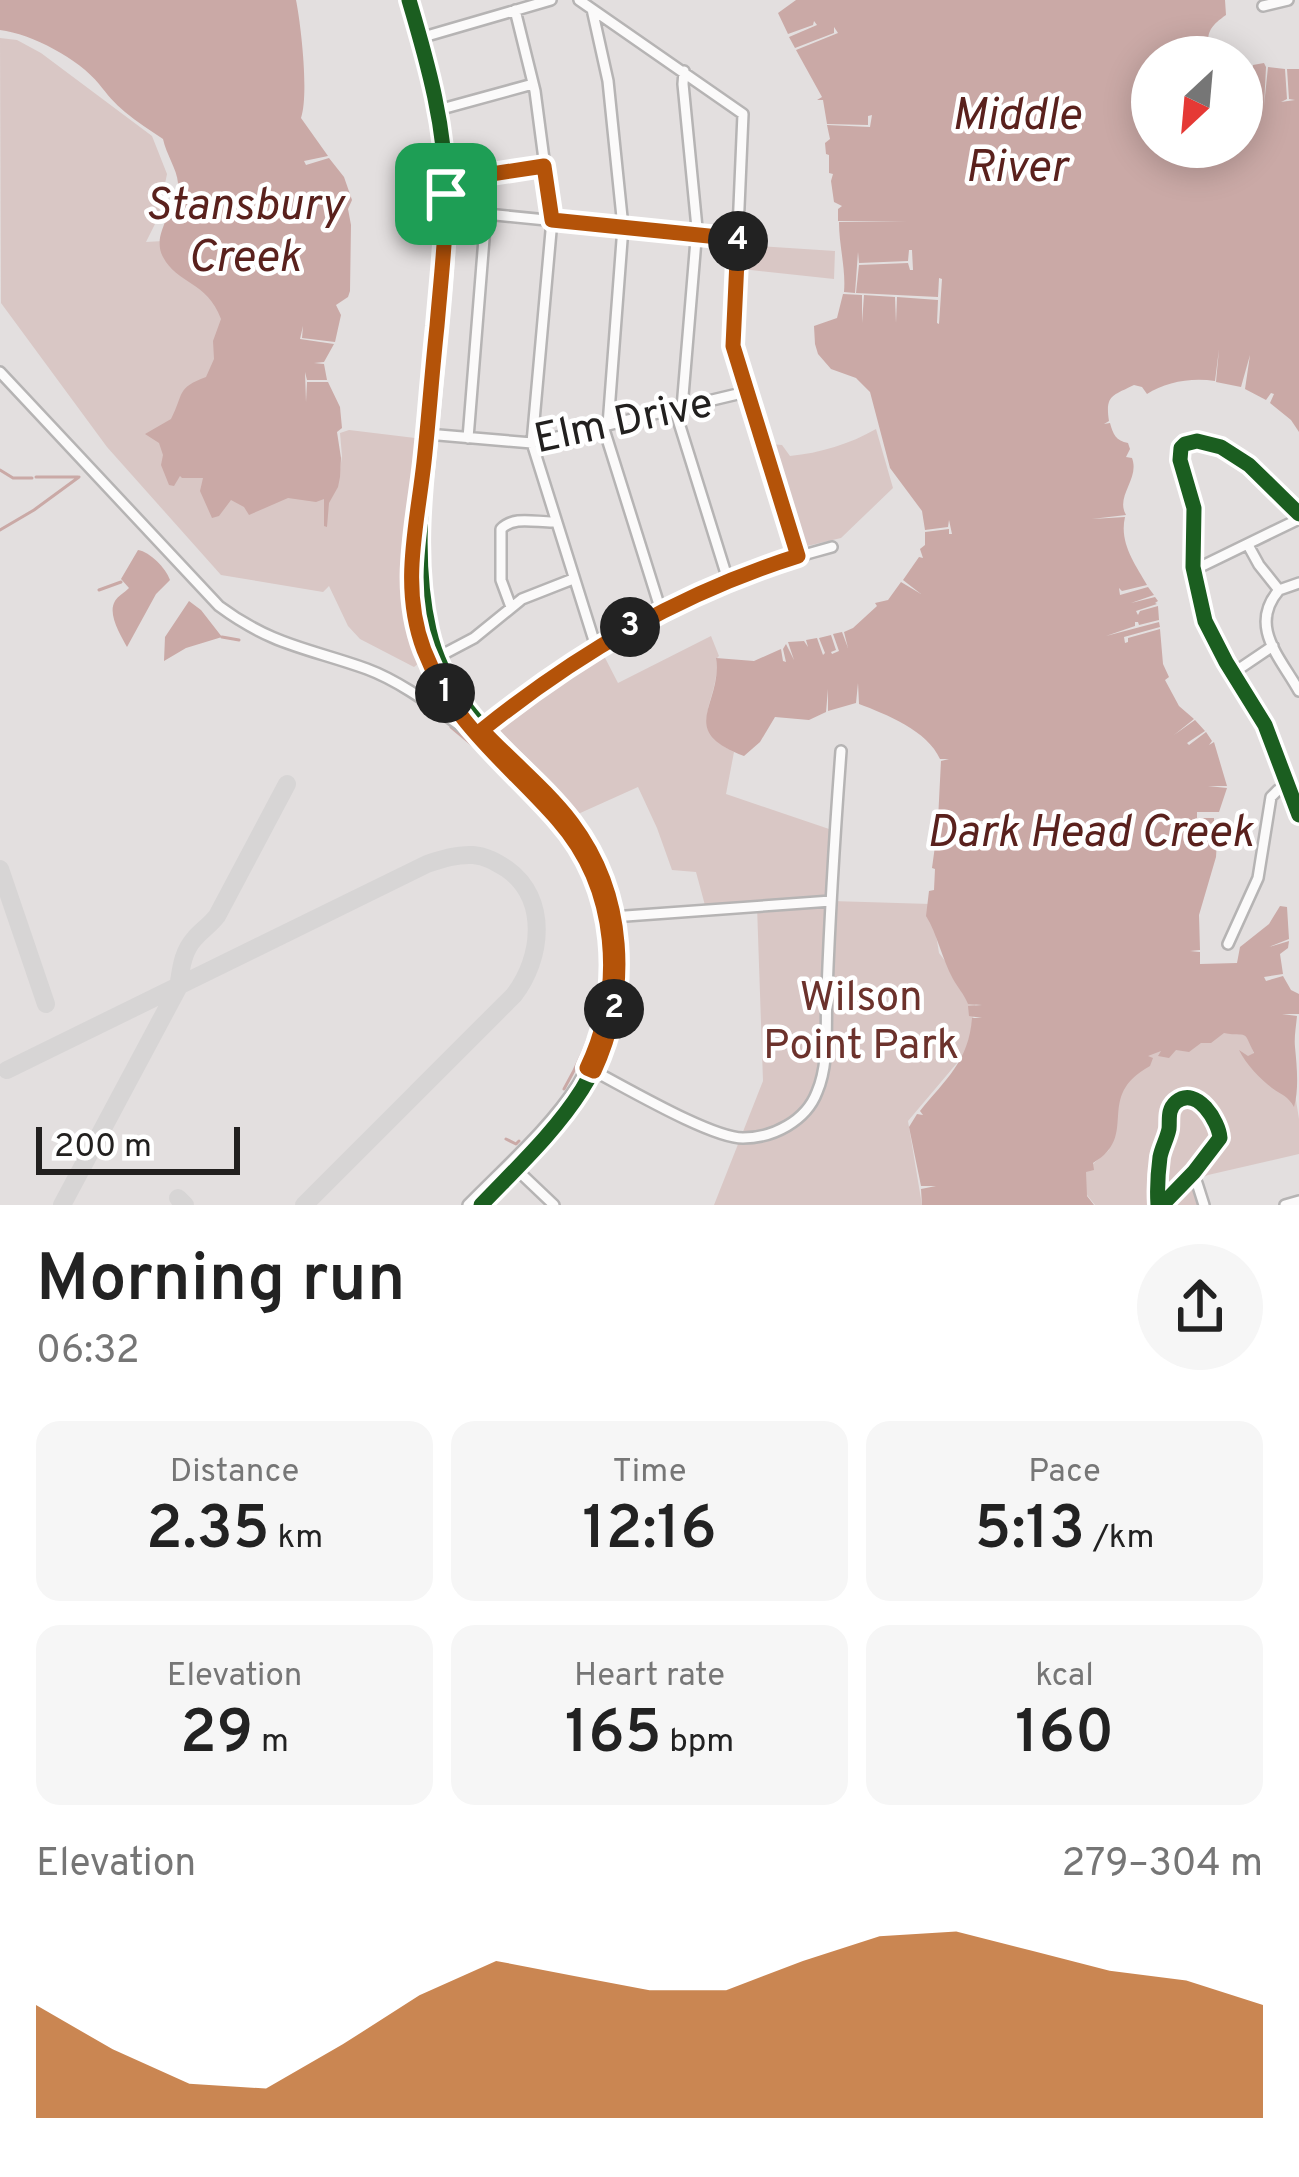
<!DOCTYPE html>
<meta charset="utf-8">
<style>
:root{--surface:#fff;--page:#f6f6f6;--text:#222;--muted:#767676;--accent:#b45309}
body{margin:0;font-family:Overpass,sans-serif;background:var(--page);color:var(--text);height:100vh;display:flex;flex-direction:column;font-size:45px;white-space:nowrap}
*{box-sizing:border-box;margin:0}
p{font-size:39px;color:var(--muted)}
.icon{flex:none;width:66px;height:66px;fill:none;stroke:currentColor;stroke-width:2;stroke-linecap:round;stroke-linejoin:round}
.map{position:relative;height:1205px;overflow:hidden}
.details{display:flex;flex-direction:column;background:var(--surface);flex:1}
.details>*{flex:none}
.needle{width:78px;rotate:206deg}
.controls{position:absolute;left:1131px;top:36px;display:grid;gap:24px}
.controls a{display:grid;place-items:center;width:132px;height:132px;border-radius:50%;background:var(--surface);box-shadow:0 6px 30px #0003;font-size:60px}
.scale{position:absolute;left:36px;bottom:30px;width:204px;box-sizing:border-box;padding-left:12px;border:6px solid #22201f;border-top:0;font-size:33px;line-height:42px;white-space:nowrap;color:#22201f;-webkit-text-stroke:9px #fff;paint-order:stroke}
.pin{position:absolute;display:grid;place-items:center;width:102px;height:102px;color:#fff;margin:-51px;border-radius:24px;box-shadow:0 6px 18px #0006}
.km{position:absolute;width:60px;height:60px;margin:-30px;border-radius:50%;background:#222;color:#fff;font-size:33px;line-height:60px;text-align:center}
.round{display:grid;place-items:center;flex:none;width:126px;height:126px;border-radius:63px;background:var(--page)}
.headline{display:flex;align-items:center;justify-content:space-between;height:204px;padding:0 36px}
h1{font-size:66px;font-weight:600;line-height:90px}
.figures{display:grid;grid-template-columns:repeat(3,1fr);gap:18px;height:204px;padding:12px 36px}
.figures div{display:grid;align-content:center;border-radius:24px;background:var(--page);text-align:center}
.figures b{font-size:60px;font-weight:600}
.figures small{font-size:33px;font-weight:400}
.figures p{font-size:33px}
.chart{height:336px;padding:24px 36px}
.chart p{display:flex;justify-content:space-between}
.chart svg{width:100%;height:216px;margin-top:12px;fill:var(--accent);opacity:.7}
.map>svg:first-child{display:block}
.green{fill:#d9c7c5}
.water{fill:#caa9a6}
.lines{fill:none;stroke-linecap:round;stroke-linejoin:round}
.stream{stroke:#caa9a6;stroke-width:3}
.taxiway{stroke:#d7d5d5;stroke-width:18}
.minor-casing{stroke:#b6b4b4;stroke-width:14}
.minor{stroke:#fbfafa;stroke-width:9}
.cycleway-casing{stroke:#fff;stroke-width:22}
.cycleway{stroke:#1b5e20;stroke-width:15}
.route-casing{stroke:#fff;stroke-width:24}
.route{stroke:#b45309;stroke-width:15}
.labels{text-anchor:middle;stroke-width:9;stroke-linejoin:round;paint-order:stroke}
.street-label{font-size:42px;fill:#22201f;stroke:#fff}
.park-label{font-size:42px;fill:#6c322c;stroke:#fff}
.water-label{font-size:45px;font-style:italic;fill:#5a211d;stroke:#fff}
</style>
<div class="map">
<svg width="1299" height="1205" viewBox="0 0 1299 1205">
<rect width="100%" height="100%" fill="#e3dfdf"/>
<path class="green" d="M 0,38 L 17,40 L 41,53 L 152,136 L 167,174 L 158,218 L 146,242 L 163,241 L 211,293 L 339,477 L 342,456 L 340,433 L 349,430 L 415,438 C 410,512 394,592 419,663 L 414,667 L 360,639 L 348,626 L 329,586 L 323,592 L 221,575 L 107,447 L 1,303 Z
M 745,245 L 835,251 L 834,279 L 742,269 Z
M 876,429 L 893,488 L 841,538 L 803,547 L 770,444 L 782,445 L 790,456 C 820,453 850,444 876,429 Z
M 711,636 L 719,656 L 716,659 C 722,699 682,726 734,752 L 726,794 L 835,831 L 831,901 L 931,904 L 939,953 L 976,1001 L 968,1050 L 908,1121 L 922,1205 L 714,1205 L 763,1081 L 757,906 L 706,909 L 696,872 L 672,870 L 657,828 L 638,787 L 578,814 L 495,730 L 539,694 L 602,652 L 618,683 Z
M 1231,1028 L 1248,1035 L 1259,1071 L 1295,1094 L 1299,1119 L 1299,1154 L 1208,1175 L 1193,1182 L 1198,1205 L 1095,1205 L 1083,1190 L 1083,1181 L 1086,1170 L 1109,1150 L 1116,1108 L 1128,1074 L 1148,1054 Z"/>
<path class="water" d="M 0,0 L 296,0 C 301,25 309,94 301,118 L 328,156 L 304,161 L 306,165 L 329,158 L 344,177 L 352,200 L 348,209 L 351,225 L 350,291 L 348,297 L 336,305 L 341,315 L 335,342 L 302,338 L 303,326 L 300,339 L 334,344 L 324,362 L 314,363 L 324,364 L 327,380 L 307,380 L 305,372 L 306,402 L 307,382 L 328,382 L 340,407 L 342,428 L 337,432 L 341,458 L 340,477 L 338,487 L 329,503 L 327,527 L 324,526 L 324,499 L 316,502 L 288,498 L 249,515 L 244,507 L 231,500 L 219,516 L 212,518 L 200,491 L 203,478 L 182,478 L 180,476 L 174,486 L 169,485 L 161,465 L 163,455 L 159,443 L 145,434 L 171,419 C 184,394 176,388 206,377 L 214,359 L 213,341 L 221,319 C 207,281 177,284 163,257 C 150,233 179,208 178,183 C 177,169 166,154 163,139 C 150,130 137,122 125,112 C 114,103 107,94 99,84 C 79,59 32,34 0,30 Z
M 796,0 L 1225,0 L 1226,15 C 1206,29 1207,35 1209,57 L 1152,57 L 1152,147 L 1242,147 L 1242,63 L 1251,65 L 1249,88 L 1254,87 L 1251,84 L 1253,65 L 1264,63 L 1266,67 L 1264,106 L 1268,67 L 1285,69 L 1287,99 L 1281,102 L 1295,100 L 1289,99 L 1287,69 L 1299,69 L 1299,432 L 1291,420 L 1270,403 L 1274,394 L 1271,393 L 1266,400 L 1245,389 L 1250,355 L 1241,387 L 1216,382 L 1219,349 L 1215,381 C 1192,377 1165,382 1147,394 L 1142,387 L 1134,385 C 1112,396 1105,395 1109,421 L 1104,424 L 1110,423 C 1113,434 1116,441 1128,443 L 1130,449 L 1126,457 L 1132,458 C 1140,479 1115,496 1126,515 L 1092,519 L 1125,517 C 1119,543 1135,564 1147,585 L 1122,591 L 1119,588 L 1120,595 L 1148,587 L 1154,595 L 1131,603 L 1155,597 L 1158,601 L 1155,603 L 1157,604 L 1136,611 L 1138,615 L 1140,611 L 1158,606 L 1159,620 L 1139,625 L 1138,622 L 1135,622 L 1135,626 L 1106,636 L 1159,622 L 1160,627 L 1124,637 L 1125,643 L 1128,642 L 1128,638 L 1160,629 L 1163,664 L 1169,677 L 1165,680 L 1179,706 L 1194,719 L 1174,735 L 1195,720 L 1205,731 L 1187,743 L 1189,745 L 1206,732 L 1212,741 L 1209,745 L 1214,742 L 1227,786 L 1208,786 L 1227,788 L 1219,812 L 1197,812 L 1197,818 L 1214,818 L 1214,824 L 1198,823 L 1198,831 L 1220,832 L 1220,841 L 1217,841 L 1216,857 L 1199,915 L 1200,950 L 1190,951 L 1200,952 L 1200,964 L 1237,963 L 1240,947 L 1269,924 L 1280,906 L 1287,907 L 1289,939 L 1269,947 L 1289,941 L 1288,948 L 1280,954 L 1283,974 L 1264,977 L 1266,981 L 1283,976 L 1291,990 L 1299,994 L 1299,1014 L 1282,1014 L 1297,1016 C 1296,1027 1294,1037 1295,1047 C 1297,1067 1299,1090 1294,1107 C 1288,1096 1282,1095 1272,1088 C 1259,1078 1246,1064 1239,1050 L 1248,1056 L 1254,1053 C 1242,1027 1249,1038 1224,1033 L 1211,1043 L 1201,1043 L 1189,1052 L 1176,1050 L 1169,1058 L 1158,1056 L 1161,1051 L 1148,1056 L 1153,1058 L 1150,1066 C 1093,1097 1141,1135 1093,1163 L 1094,1170 L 1086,1172 L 1087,1196 L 1094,1205 L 922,1205 L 921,1189 L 936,1186 L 921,1186 L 909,1127 L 917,1114 L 923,1115 L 920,1111 C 945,1080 969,1061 972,1018 L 982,1018 L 969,1016 L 968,1006 L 982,1005 L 968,1004 C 964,994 958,988 953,979 C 942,959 937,933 926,916 L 929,891 L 934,890 L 935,869 L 932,868 L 935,846 L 940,845 L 935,844 L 938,822 L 986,823 L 985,821 L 938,820 L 941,761 L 949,759 L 940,759 C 928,731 886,714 859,704 L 858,683 L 856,703 L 828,711 L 828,689 L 826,712 L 809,720 L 775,717 L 760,742 L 744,756 C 675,730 723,705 716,658 L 754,661 L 781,649 L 783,661 L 786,662 L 783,649 L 786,644 L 794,660 L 788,642 L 804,641 L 808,647 L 806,640 L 817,638 L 823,655 L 825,653 L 819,638 L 831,635 L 836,650 L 831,652 L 832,654 L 839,651 L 833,634 L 842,632 L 848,648 L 844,632 L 853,628 L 877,606 L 875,603 L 888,600 L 901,582 L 921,594 L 903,580 L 919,557 L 923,558 L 920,549 L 925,545 L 925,532 L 949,529 L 949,534 L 952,534 L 949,520 L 948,527 L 925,530 L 922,511 L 890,468 L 870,392 L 856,378 L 831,369 L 818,354 L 815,344 L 814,326 L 837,318 L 843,294 L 862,295 L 862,323 L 864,295 L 895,297 L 896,323 L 897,297 L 938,300 L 937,323 L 939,324 L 942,279 L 939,278 L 938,297 L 856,293 L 859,265 L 908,263 L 910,270 L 913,270 L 912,250 L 909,250 L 908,261 L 859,263 L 858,252 L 855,293 L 844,292 C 846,269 839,246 839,222 L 907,222 L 838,221 L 838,209 L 842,206 L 834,202 L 831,181 L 833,174 L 829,173 L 829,155 L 826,154 L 825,143 L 830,139 L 827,125 L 870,127 L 872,115 L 868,116 L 868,125 L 827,124 L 823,100 L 817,100 L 822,97 L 796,50 L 838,33 L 834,27 L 834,33 L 795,48 L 789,37 L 817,25 L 814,21 L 813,25 L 788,34 L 778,13 Z
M 138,550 C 150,552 166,568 170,580 L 156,594 L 127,647 C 121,636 107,614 115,601 C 118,596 124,593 129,588 L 121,579 Z
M 189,601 L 201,610 L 222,637 L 186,648 L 164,661 L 165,637 Z"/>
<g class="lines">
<path class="stream" d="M 0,470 L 13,478 L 32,478
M 36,477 L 78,477
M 0,530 L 34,510 L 79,477
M 99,590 L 121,582
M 222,637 L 239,640
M 451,727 L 475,747 L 544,816
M 565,842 L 581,871
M 564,1089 C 602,1023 617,956 587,883
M 506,1139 L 516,1144 L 519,1141"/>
<path class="taxiway" d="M 0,869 L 46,1004
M 7,1070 L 427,864 C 442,859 457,854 473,855 C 486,856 496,862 507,869 C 549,899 542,959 514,995 L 304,1205
M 178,1198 L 185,1205
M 62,1205 L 178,988 C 181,970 182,952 195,938 C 202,930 210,925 217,916 L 287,784"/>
<defs>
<path id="minor" d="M 409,0 C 428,64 446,128 446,196 C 446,274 435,354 428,431 C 421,497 414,564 429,630 C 448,715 517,755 567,817 C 602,860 619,915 618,969 C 616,1077 550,1133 481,1205
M 579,0 L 743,114 L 733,346 L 798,556
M 1263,6 L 1288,0
M 592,9 L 608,81 L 623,227 L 608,425
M 515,10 L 535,91 L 552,220 L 532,443 L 596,647
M 420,38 L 551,0
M 438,110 L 533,84
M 446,181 L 544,165
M 446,210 L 738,239
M 0,372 L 219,606 C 273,646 308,648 367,669 C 402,682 435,708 465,729
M 682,408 L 697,228 L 683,84 L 684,71
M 675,410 L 728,580
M 603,426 L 661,611
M 427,434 L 532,443 L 746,392
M 468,438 L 486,214
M 1299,514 L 1249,465 L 1221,447 L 1197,441 L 1185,444 L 1181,448 L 1180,460 L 1194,508 L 1193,567 L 1205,621 L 1226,662 L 1265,725 L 1299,815
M 416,524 C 395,609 435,696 493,756 C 520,784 553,809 574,842 C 600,882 612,924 610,971 C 609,1011 599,1050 578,1084 C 549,1129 506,1166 468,1205
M 1248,545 L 1259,565 L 1279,590
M 1194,570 L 1299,519
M 1279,590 C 1248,626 1280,657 1299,691
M 1279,590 L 1299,583
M 511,607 L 501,580 L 501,529 C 514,515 537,523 556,522
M 438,657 L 474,638 L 522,599 L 573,579
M 1233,673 L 1273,646
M 479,732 C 584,646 700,581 832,547
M 612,917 L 831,901
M 1228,944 L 1258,878 L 1271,797 L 1278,790 L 1288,787
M 592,1070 C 625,1087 711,1138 743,1138 C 773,1138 806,1121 817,1092 C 830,1062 825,1023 827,991 C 830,911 835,831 841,751
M 513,1166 L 554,1205
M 1197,1183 L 1204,1205
M 1285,1205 L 1299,1201"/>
</defs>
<use href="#minor" class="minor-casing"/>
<use href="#minor" class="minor"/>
<defs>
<path id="cycleway" d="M 409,0 C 428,64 446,128 446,196 C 446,274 435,354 428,431 C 421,497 414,564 429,630 C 448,715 517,755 567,817 C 602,860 619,915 618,969 C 616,1077 550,1133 481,1205
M 1299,514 L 1249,465 L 1221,447 L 1197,441 L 1185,444 L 1181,448 L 1180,460 L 1194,508 L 1193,567 L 1205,621 L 1226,662 L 1265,725 L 1299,815
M 1158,1205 C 1157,1190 1158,1172 1160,1157 C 1162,1147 1167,1139 1169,1129 C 1170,1120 1167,1110 1176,1102 C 1197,1085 1219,1122 1220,1138 L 1194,1172 L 1162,1205"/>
</defs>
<use href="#cycleway" class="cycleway-casing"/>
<use href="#cycleway" class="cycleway"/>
</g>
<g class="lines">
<defs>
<path id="route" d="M 544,166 L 552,220 L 738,239 L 733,346 L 798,556 C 680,593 578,653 482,730 C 511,761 546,789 572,823 C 626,895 631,991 594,1071 L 587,1068 C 625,988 618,888 558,820 C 508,763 453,725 424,650 C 400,587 417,526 424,462 C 429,417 432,371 437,326 C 441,278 447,229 446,181 Z"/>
</defs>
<use href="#route" class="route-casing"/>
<use href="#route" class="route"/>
</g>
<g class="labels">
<g class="street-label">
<text transform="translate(623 419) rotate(-12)" y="15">Elm Drive</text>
</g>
<g class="park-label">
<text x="861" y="1010">Wilson<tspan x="861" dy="48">Point Park</tspan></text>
</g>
<g class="water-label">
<text x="1016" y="129">Middle<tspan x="1016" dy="52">River</tspan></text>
<text x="244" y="219">Stansbury<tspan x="244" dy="52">Creek</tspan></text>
<text x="1090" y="846">Dark Head Creek</text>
</g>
</g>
</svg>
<div class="controls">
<a><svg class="needle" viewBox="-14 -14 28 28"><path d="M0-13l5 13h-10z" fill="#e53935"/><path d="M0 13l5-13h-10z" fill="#767676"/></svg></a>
</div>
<div class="scale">200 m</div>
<div class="pin" style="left:446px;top:194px;background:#1e9e55"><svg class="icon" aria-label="arrive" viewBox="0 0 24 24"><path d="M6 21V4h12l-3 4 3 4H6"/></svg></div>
<b class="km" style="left:445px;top:693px">1</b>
<b class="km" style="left:614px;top:1009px">2</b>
<b class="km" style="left:630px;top:627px">3</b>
<b class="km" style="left:738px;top:241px">4</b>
</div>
<section class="details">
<div class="headline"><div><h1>Morning run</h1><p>06:32</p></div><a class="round"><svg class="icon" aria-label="share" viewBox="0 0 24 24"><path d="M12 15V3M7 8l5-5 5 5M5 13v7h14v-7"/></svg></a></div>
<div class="figures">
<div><p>Distance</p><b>2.35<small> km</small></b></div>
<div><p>Time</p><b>12:16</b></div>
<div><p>Pace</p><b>5:13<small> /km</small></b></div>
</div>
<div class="figures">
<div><p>Elevation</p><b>29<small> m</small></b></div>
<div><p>Heart rate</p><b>165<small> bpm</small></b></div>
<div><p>kcal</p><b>160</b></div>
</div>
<div class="chart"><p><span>Elevation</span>279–304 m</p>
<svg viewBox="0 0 160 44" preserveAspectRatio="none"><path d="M0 44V21L10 30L20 37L30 38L40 29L50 19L60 12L70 15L80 18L90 18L100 12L110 7L120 6L130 10L140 14L150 16L160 21V44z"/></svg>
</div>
</section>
